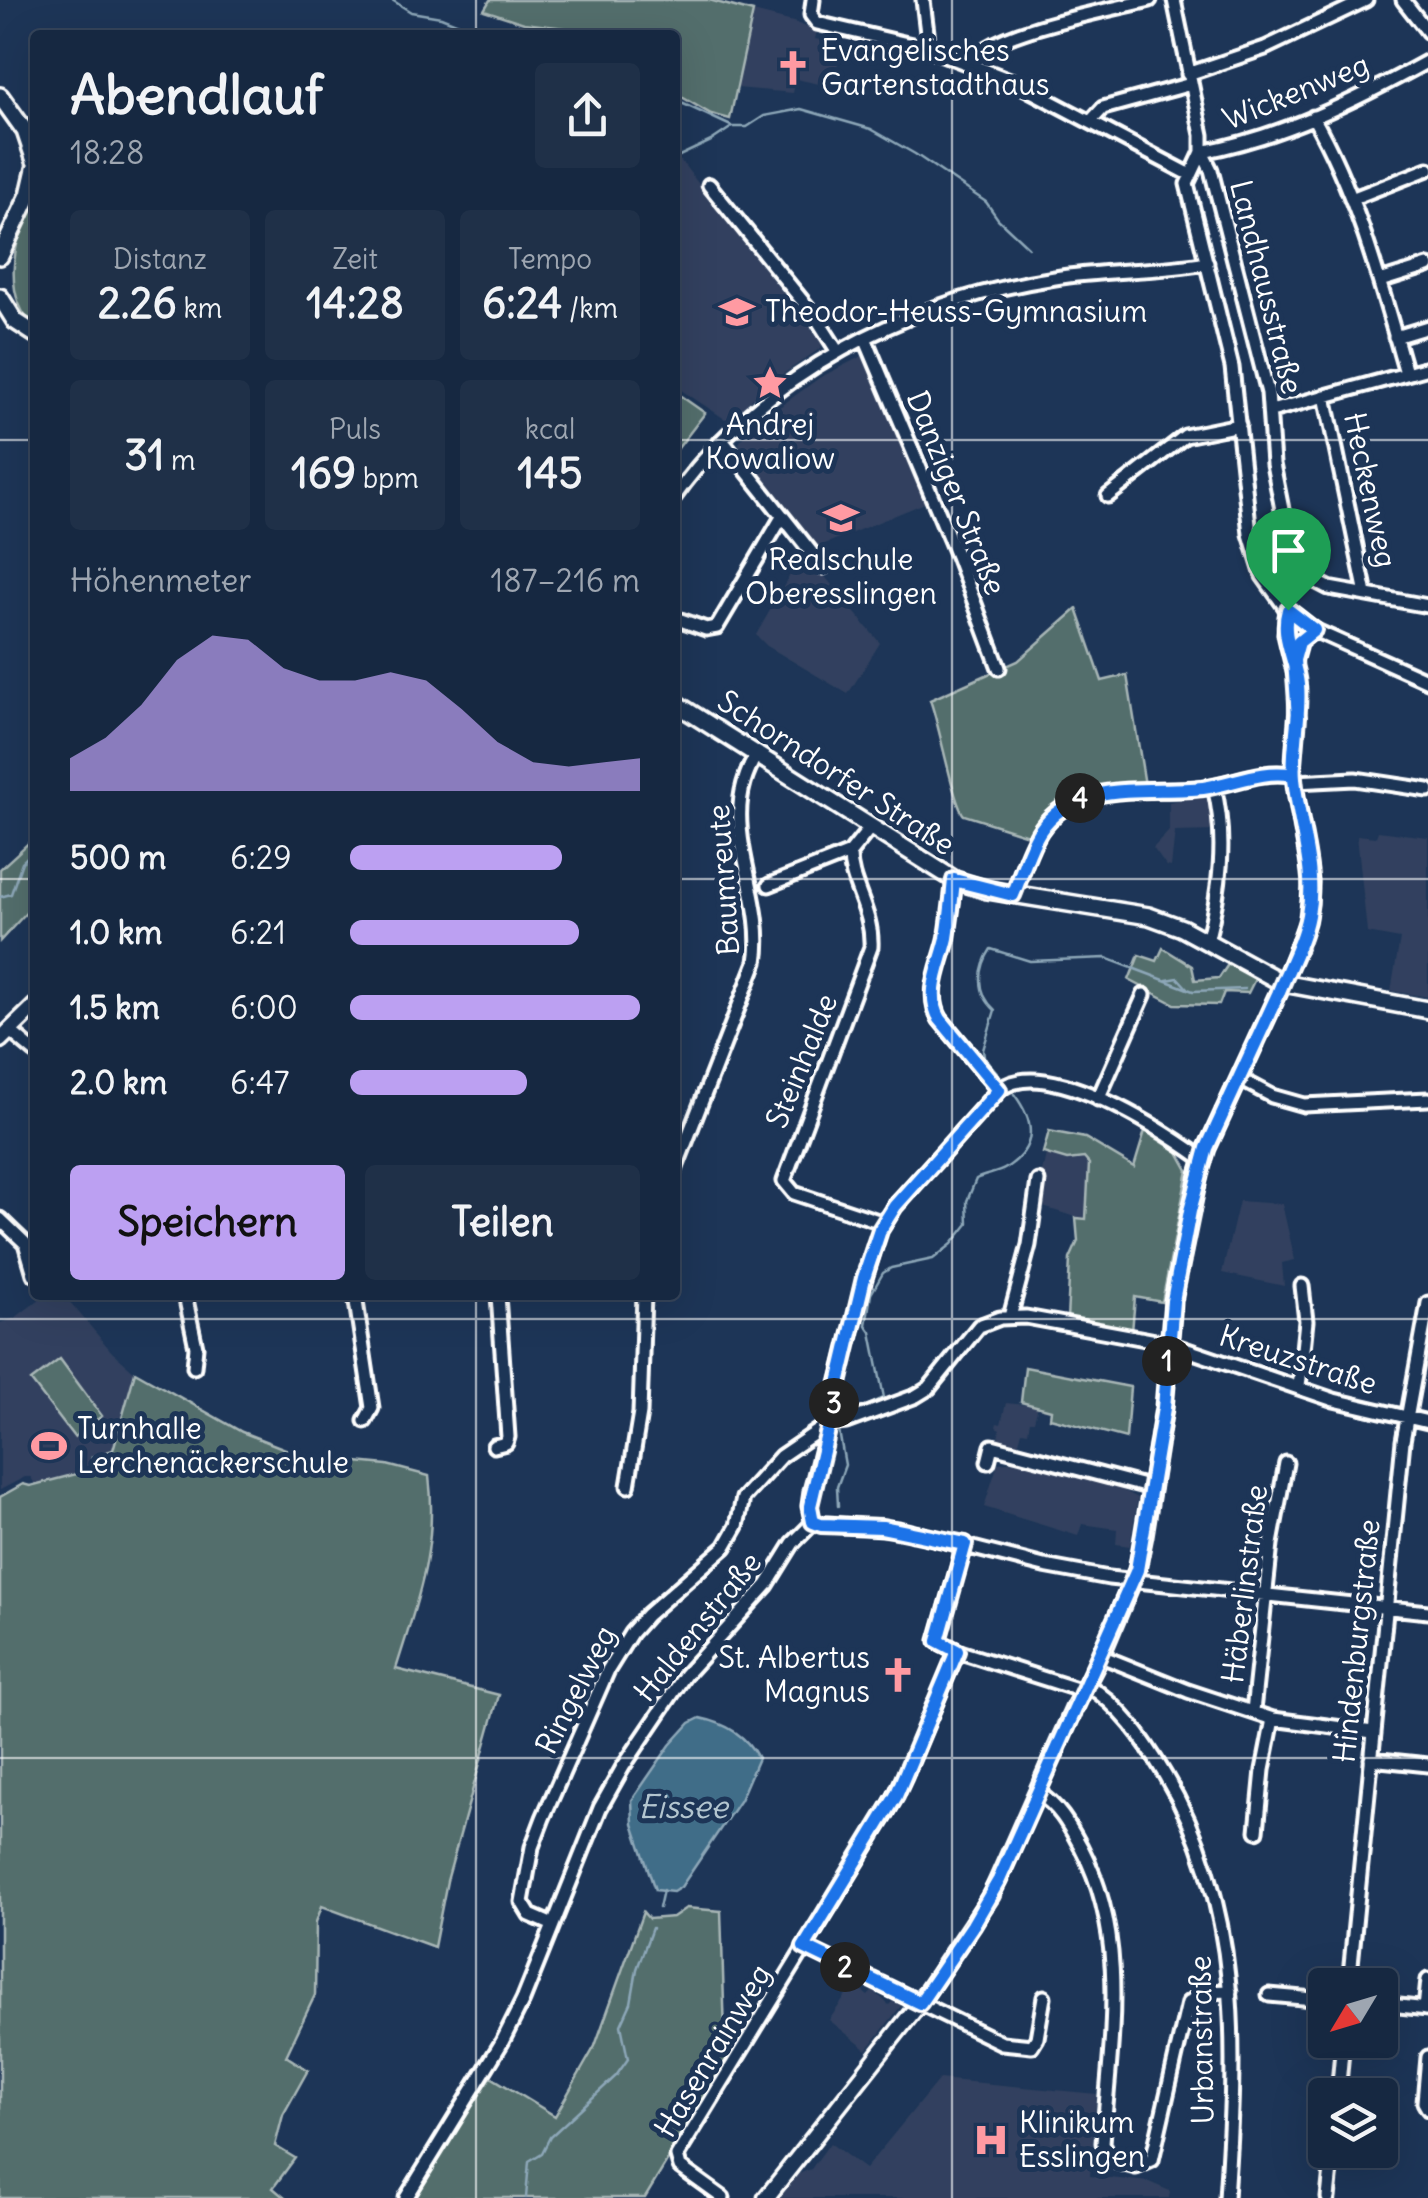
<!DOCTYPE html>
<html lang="de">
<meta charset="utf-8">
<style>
:root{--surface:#162841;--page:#1f3048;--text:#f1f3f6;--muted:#9ea6b1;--line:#35445a;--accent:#bca0f2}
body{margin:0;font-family:Delius,sans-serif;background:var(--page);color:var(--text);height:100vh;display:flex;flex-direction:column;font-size:38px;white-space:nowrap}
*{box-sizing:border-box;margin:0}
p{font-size:32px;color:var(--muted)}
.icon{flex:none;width:55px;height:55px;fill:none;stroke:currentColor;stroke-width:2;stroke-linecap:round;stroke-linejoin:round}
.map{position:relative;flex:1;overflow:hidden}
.drawer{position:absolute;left:30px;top:30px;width:650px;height:1270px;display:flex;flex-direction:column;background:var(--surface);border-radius:10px;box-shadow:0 10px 40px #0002,0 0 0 2px var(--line)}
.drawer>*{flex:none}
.needle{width:65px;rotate:232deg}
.controls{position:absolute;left:1308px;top:1968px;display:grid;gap:20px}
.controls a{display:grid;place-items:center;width:90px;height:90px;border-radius:10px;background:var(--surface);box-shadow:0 10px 40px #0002,0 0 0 2px var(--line);font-size:50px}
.pin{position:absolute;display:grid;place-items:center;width:85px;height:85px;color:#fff;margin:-102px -42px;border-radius:50% 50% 50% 0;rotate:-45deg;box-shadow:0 0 10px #0007}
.pin .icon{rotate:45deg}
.km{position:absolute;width:50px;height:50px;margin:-25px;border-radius:50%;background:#222;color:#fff;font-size:28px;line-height:50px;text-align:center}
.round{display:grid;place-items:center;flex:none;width:105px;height:105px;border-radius:10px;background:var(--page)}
.head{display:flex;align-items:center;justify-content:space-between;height:170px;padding:0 40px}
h1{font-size:55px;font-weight:700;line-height:75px}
.stats{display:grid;grid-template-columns:repeat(3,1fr);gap:15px;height:170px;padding:10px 40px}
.stats div{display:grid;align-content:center;border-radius:10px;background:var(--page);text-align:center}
.stats b{font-size:42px;font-weight:700}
.stats small{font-size:28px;font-weight:400}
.stats p{font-size:28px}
.chart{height:280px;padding:20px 40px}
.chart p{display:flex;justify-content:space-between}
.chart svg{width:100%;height:180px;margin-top:10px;fill:var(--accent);opacity:.7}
.action{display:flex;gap:20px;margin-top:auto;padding:20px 40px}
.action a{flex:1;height:115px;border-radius:10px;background:var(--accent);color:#111;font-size:40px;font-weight:700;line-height:115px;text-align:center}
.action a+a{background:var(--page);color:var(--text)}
ul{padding:0 40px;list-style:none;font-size:32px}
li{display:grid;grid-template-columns:160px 120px 1fr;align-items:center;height:75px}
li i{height:25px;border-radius:12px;background:var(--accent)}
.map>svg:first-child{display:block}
.built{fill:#31415e}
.green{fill:#526e6c;stroke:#a8b6b6;stroke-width:2.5}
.water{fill:#416d88;stroke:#8da7b8;stroke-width:2.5}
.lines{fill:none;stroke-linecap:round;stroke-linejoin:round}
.stream{stroke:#8da7b8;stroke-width:2.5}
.minor-casing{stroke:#fff;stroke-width:19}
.tertiary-casing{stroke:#fff;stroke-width:21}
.secondary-casing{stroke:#fff;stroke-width:22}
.minor{stroke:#1d3557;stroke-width:11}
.tertiary{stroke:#1d3557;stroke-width:14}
.secondary{stroke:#1d3557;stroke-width:15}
.route-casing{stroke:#fff;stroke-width:20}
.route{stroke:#1a73e8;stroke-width:12}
.grid{fill:none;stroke:#fff;stroke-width:2.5;stroke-opacity:0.55}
.labels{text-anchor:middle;stroke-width:10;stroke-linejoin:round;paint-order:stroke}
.poi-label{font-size:30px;fill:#fff;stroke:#1d3557;text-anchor:start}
.street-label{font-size:30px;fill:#fff;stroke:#1d3557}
.water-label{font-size:32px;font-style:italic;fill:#b3c5cf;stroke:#1d3557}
</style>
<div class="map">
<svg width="1428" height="2198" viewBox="0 0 1428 2198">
<rect width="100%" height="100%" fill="#1d3557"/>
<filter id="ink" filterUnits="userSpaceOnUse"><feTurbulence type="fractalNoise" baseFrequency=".01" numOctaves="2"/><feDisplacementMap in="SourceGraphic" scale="20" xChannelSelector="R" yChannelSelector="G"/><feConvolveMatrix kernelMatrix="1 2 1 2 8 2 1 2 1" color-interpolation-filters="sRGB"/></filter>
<g filter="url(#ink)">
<path class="built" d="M 753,12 L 793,22 L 817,31 L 815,39 L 842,44 L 833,87 L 796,79 L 793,93 L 737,88 Z
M 675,159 L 681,161 L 822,343 L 821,348 L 766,386 L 728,421 L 675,386 Z
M 862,356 L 869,363 L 925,503 L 815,548 L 817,567 L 880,643 L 848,694 L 767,646 L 756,635 L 803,552 L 804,533 L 740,449 L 739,443 L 747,431 L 819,378 Z
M 1199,796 L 1207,799 L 1214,807 L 1216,831 L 1175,832 L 1171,867 L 1166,866 L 1153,848 L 1169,831 L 1169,802 Z
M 1378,831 L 1428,837 L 1428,997 L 1391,991 L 1400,939 L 1367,933 L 1357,835 L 1376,837 Z
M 1046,1154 L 1067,1160 L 1084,1158 L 1089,1164 L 1086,1220 L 1043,1207 L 1047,1183 L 1041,1177 Z
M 1239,1201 L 1282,1204 L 1295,1260 L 1282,1263 L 1284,1286 L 1222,1273 Z
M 45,1295 L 64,1295 L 112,1352 L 135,1372 L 113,1451 L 92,1457 L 92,1470 L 35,1485 L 31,1477 L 25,1477 L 0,1490 L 0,1323 L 15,1318 Z
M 1006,1403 L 1038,1406 L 1034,1421 L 1030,1421 L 1028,1432 L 1022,1431 L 1018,1446 L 997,1442 L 1000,1429 L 996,1427 L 997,1423 L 1001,1424 Z
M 1014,1461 L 1115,1486 L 1138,1498 L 1130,1546 L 1116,1544 L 1117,1529 L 1082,1524 L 1078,1536 L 984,1507 L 998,1463 Z
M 854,1984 L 868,1996 L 873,1990 L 889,2005 L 896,1997 L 904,2002 L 867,2050 L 829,2020 Z
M 939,2079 L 1097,2094 L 1090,2176 L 1149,2182 L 1170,2191 L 1169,2198 L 779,2198 L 798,2174 L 811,2169 L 830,2143 L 865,2169 Z"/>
<path class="green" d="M 490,0 L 709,0 L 753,12 L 730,119 L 711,114 L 675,93 L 675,35 L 577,35 L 565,28 L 524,23 L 484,10 Z
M 35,194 L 35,328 C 0,294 14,238 35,194 Z
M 675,392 L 705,413 L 675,452 Z
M 1077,609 L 1102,681 L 1127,675 L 1145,785 C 1093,784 1063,793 1031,836 L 964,815 C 954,806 939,723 930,700 L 1018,661 Z
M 35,837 L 35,903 L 0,941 L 0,869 Z
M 1163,948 L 1192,966 L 1195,980 L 1219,978 L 1229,963 L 1255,979 L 1248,993 L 1224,992 L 1219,1005 L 1175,1004 L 1129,980 L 1139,955 L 1157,961 Z
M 1049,1131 L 1085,1138 L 1134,1167 L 1145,1131 L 1178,1152 L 1188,1170 L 1162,1302 L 1135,1297 L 1132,1332 L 1067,1320 L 1070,1259 L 1078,1241 L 1076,1218 L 1086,1219 L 1089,1164 L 1084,1158 L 1067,1160 L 1043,1153 Z
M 60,1359 L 102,1416 L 74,1437 L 31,1381 Z
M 1025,1367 L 1130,1387 L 1126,1438 L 1050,1418 L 1051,1410 L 1021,1402 Z
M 135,1372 L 242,1432 L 293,1452 L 314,1458 L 387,1465 L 429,1476 C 438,1549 417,1601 396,1669 L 499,1695 L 447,1881 L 434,1947 L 322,1906 L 316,1922 L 315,1995 L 286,2056 L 308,2070 L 283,2115 L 275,2146 L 295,2158 L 273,2188 L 285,2198 L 0,2198 L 0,1497 L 23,1484 L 30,1486 L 92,1470 L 92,1457 L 113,1450 Z
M 686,1908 L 721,1911 L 725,2035 L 736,2047 L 645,2198 L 413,2198 L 491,2077 L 555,2116 L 595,2046 L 643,1912 L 649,1919 L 673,1917 Z"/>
<path class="water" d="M 700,1718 C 725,1723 746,1735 758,1758 L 740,1800 L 681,1887 L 673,1892 L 655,1890 L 633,1824 L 632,1800 L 670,1745 L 690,1723 Z"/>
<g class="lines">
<path class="stream" d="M 392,0 L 411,12 L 441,17 L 486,35
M 529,26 L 545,28
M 561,31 L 569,35
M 497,35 L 514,32
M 675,100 L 731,126
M 675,158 L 711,141 L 732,127 L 747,127 L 764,116 L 801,109 L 871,129 L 915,154 L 986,202 L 998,219 L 1028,247
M 0,897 L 11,894 L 22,862 L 35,850
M 1167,980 L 1178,978 L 1188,989
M 1001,1077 L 984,1057 L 983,1050 L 995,1010 C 976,993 978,968 991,949 L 1030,961 L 1106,958 L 1193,991 L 1245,989
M 844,1416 L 884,1398 L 871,1332 L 866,1325 L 871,1294 L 883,1273 L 891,1268 L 933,1259 L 952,1244 L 968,1224 L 967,1201 L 976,1179 C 985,1174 997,1174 1006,1168 C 1038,1147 1035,1122 1014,1094
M 838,1506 L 837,1487 L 845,1465 L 839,1431
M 659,1908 L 663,1890
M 526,2198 L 529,2161 L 542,2153 L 550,2137 L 616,2076 L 628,2059 L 621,2025 L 631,2003 L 637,1969 L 652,1928"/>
<defs>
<path id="minor" d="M 813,0 L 811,15 L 817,23 L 929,49 L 1010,80 L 1189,174
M 923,0 L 929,49
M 1174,0 L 1202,135 L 1202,152 L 1211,170 L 1268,393 L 1273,464 L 1292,560 L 1302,574 L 1329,588 L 1428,606
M 1403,0 L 1428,32
M 1428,61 C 1357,100 1282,137 1202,152 L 1187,184 L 1232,367 L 1250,534 L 1263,576 L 1285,607 L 1314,630 L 1428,681
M 971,64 C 983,32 1115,9 1150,0
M 1188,74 L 1265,48 L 1366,0
M 1313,117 C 1358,196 1381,286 1406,373
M 1091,121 L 1103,108 L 1191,84
M 709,185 L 817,319 L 838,352
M 1351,199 L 1428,169
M 1380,281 L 1428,266
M 1395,337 L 1428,327
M 865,338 L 957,556 L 999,668
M 1325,396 L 1366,594
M 1271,411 L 1428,368
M 722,440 L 823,567
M 675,496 C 762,374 909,300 1055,278 C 1105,270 1157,272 1207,263
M 1108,496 L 1185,436 L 1239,425
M 675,618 L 706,629 L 717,627 L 782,517
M 1294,660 L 1299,642 L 1314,630
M 1295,782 L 1355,779 L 1428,790
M 850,853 C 849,884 873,910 871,947 L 784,1181 L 794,1193 L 884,1223
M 955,880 C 952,899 950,919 947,938 C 941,965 925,993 940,1019 L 999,1090
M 769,885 L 850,853 L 870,828
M 1013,895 C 1022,874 1028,849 1041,830 C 1077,778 1147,794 1201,788 C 1233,784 1261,769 1293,775
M 1207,942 C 1220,890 1227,839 1214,787
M 1283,983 L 1307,921 L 1311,882 L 1293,775 L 1298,688 L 1285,634 L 1288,610
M 10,1031 L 35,1052
M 1240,1079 L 1272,1096 L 1304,1105 L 1428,1099
M 1098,1099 L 1144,995
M 675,1170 L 756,962 C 768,893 713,822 757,754
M 0,1219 L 25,1243 L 34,1274
M 185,1295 L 196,1347 L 194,1367
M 355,1295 L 372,1408 L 365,1421
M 1010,1317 L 1029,1245 L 1038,1181
M 1299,1387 L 1306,1321 L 1302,1286
M 494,1446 L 506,1443 L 508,1437 L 498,1295
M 988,1462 L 992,1446 L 1152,1488
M 628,1486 L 640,1413 L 644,1295
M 813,1523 L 809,1506 L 811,1491 L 865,1278 L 880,1230 L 895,1206 L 999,1090 C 1045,1053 1163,1130 1203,1159
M 813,1523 L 898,1529 L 1044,1566 L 1109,1578 L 1428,1612
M 957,1651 L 1083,1691
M 1101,1656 L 1188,1691 L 1273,1719 L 1373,1732
M 1086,1684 C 1121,1706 1144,1739 1165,1775 C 1243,1907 1236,2050 1226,2198
M 1253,1711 L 1271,1544 L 1286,1463
M 1371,1759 L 1428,1765
M 1038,1793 C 1059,1806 1069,1825 1081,1847 C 1130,1941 1110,2042 1103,2143 L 1111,2160 L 1136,2167 L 1152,2160 L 1188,2003 L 1203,1992 L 1230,1991
M 1257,1831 L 1263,1770 L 1273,1719
M 553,1925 L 530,1915 L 522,1902 L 532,1847 L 543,1818 L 608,1670 L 631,1633 L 647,1615 L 725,1547 L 737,1526 L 743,1498 L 781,1456 L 828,1424 L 846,1422 L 916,1396 L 929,1388 L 979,1326 L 1000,1318 L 1026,1317 L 1167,1343 L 1334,1400 L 1428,1422
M 804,1947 L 1002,2043 L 1032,2046 L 1037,2038 L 1044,1997
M 1349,1985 L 1403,1441 L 1428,1303
M 1269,1995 L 1325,2000
M 1380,2004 L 1428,2009
M 1425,2009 L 1428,1980
M 1428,2057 L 1424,2102 L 1428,2109
M 1338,2095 L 1343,2040
M 406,2198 L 502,2042 L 523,2000 L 600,1808 L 623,1767 L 685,1675 L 767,1585 L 793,1543 L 813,1523
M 723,2198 L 680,2167 L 677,2156 L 885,1816 L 905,1777 L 957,1651 L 937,1641 L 965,1544
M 1328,2198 L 1333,2150"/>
<path id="tertiary" d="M 0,1040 L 35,1006
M 766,2198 L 915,2009 L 991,1896 L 1075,1706 L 1101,1656 L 1137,1570 L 1144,1536 L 1164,1408 L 1173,1301 L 1199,1174 L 1207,1148 L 1283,983"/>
<path id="secondary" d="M 0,96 L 25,131 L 35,161
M 0,256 L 29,195 L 35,169
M 0,297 L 15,321 L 35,334
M 675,703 L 955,880 L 987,890 L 1149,916 L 1182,928 L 1283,983 L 1428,1010"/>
</defs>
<use href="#minor" class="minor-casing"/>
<use href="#tertiary" class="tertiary-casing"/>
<use href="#secondary" class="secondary-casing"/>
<use href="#minor" class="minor"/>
<use href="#tertiary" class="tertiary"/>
<use href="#secondary" class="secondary"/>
</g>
</g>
<g class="lines" filter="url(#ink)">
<defs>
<path id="route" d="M 1288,610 C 1280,637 1296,659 1298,685 C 1301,716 1291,748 1294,778 C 1298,823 1317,870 1308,915 C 1303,942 1288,968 1278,994 L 1207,1148 L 1190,1211 L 1173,1301 L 1164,1408 L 1137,1570 L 999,1880 L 973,1925 L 920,2003 L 804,1947 L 896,1796 L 957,1651 L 938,1641 L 965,1544 L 882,1527 L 821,1525 L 813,1522 L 810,1506 L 864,1278 L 880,1230 L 895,1206 L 999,1090 L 940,1019 C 925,993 941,965 947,938 C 950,919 952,900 954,880 L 1013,895 C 1022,874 1028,850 1040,831 C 1075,778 1148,794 1203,788 C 1234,784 1261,769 1293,775 L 1298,717 L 1294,660 L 1299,642 L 1314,630 L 1288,610"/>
</defs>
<use href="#route" class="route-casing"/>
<use href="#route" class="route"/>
</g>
<path class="grid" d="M 476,0 L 476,35M 952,0 L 952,2198M 0,440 L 35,440M 675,440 L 1428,440M 0,879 L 35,879M 675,879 L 1428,879M 476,1295 L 476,2198M 0,1319 L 1428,1319M 0,1758 L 1428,1758"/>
<defs>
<symbol id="church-bare" viewBox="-9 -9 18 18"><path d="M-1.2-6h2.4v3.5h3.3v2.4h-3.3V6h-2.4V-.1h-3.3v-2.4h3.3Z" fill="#ff9aa2" stroke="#1d3557" stroke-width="2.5" paint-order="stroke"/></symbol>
<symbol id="school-bare" viewBox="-9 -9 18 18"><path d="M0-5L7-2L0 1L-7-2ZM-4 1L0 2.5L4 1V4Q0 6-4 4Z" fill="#ff9aa2" stroke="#1d3557" stroke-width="2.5" paint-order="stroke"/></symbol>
<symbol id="sight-bare" viewBox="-9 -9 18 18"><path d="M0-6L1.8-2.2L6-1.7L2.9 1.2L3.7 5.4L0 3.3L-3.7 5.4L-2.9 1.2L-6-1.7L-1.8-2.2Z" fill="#ff9aa2" stroke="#1d3557" stroke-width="2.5" paint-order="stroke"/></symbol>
<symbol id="stadium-bare" viewBox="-9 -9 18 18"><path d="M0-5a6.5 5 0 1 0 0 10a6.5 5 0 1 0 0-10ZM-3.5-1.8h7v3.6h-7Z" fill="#ff9aa2" stroke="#1d3557" stroke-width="2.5" paint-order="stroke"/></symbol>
<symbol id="hospital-bare" viewBox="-9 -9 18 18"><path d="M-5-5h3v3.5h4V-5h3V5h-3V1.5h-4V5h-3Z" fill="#ff9aa2" stroke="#1d3557" stroke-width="2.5" paint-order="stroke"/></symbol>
</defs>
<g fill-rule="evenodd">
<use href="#church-bare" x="768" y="43" width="50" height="50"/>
<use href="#school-bare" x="712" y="287" width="50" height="50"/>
<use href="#sight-bare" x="745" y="358" width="50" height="50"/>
<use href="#school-bare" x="816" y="493" width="50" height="50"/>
<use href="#stadium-bare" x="24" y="1421" width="50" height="50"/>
<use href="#church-bare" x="873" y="1650" width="50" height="50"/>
<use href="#hospital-bare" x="966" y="2115" width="50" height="50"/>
</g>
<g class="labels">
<g class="poi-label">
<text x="821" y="61">Evangelisches<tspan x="821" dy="34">Gartenstadthaus</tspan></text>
<text x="765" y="322">Theodor-Heuss-Gymnasium</text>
<text x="770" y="435" text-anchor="middle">Andrej<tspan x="770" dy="34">Kowaliow</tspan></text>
<text x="841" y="570" text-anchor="middle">Realschule<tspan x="841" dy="34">Oberesslingen</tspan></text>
<text x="77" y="1439">Turnhalle<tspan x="77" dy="34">Lerchenäckerschule</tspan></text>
<text x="870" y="1668" text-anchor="end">St. Albertus<tspan x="870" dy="34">Magnus</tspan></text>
<text x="1019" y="2133">Klinikum<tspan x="1019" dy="34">Esslingen</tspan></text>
</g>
<g class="street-label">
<text transform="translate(1296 92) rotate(-22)" y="10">Wickenweg</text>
<text transform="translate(1266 287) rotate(76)" y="10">Landhausstraße</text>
<text transform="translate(1370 490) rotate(78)" y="10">Heckenweg</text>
<text transform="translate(956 493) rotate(68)" y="10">Danziger Straße</text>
<text transform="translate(836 773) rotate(33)" y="10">Schorndorfer Straße</text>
<text transform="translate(724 880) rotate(-94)" y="10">Baumreute</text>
<text transform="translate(802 1061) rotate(-68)" y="10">Steinhalde</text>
<text transform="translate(1298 1360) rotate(18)" y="10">Kreuzstraße</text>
<text transform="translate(1245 1584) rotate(-83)" y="10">Häberlinstraße</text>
<text transform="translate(698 1627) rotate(-51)" y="10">Haldenstraße</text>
<text transform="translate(1357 1641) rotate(-84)" y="10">Hindenburgstraße</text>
<text transform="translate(576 1690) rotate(-63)" y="10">Ringelweg</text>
<text transform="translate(1202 2040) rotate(-91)" y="10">Urbanstraße</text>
<text transform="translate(713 2051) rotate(-59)" y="10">Hasenrainweg</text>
</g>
<g class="water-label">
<text x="683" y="1818">Eissee</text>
</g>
</g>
</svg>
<div class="controls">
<a><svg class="needle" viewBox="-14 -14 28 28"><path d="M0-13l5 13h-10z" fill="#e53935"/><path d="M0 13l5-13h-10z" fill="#9ea6b1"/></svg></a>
<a><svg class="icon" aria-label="layers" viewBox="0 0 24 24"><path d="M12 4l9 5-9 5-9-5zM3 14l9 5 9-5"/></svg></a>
</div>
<div class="pin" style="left:1288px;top:610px;background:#1e9e55"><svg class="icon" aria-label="arrive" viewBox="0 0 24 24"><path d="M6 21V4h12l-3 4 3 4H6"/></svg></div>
<b class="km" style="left:1167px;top:1361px">1</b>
<b class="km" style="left:845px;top:1967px">2</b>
<b class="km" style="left:834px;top:1403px">3</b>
<b class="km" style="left:1080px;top:798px">4</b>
<section class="drawer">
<div class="head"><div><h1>Abendlauf</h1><p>18:28</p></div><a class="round"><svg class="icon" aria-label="share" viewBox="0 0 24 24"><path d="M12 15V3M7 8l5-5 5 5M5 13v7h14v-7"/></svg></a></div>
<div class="stats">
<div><p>Distanz</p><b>2.26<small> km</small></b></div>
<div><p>Zeit</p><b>14:28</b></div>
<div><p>Tempo</p><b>6:24<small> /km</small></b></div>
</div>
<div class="stats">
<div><b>31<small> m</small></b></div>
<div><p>Puls</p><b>169<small> bpm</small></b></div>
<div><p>kcal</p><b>145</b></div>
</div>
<div class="chart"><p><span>Höhenmeter</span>187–216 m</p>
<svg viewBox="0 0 160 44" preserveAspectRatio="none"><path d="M0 44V36L10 31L20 23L30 12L40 6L50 7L60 14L70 17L80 17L90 15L100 17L110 24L120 32L130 37L140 38L150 37L160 36V44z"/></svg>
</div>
<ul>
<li><b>500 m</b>6:29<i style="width:73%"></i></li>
<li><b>1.0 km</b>6:21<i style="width:79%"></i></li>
<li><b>1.5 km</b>6:00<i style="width:100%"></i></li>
<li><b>2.0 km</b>6:47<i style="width:61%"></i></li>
</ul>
<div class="action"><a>Speichern</a><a>Teilen</a></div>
</section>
</div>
